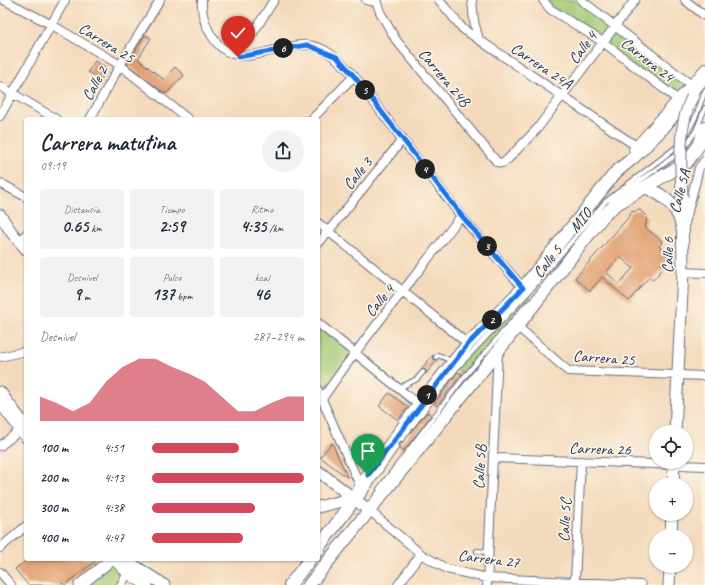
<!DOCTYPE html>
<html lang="es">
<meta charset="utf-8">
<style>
:root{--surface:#fff;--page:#f2f2f3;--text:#1f2937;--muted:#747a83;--accent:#d1495b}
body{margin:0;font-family:Caveat,sans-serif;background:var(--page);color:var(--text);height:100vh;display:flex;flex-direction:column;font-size:15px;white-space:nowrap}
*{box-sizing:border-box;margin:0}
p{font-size:13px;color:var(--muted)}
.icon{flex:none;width:22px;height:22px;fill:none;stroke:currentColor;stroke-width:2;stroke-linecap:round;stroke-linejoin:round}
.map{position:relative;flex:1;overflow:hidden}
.drawer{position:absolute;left:24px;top:117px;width:296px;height:444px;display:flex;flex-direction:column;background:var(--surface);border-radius:4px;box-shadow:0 1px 3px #0004}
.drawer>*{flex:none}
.fabs{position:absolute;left:649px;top:425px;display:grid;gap:8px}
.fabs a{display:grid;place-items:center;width:44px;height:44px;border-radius:50%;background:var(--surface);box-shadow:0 1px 3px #0004;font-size:20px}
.pin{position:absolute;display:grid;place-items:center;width:34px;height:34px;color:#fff;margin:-41px -17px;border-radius:50% 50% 50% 0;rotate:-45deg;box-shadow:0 0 4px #0007}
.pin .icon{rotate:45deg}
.km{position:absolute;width:20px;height:20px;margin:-10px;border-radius:50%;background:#222;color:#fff;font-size:11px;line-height:20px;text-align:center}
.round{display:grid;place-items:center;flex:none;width:42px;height:42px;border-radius:21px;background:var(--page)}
.headline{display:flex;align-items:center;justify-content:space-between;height:68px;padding:0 16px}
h1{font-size:22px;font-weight:600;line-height:30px}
.metrics{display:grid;grid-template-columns:repeat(3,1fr);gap:6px;height:68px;padding:4px 16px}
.metrics div{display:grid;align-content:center;border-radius:4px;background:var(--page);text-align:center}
.metrics b{font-size:17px;font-weight:600}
.metrics small{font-size:11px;font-weight:400}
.metrics p{font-size:11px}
.chart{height:112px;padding:8px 16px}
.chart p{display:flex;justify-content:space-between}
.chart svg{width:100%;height:72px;margin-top:4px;fill:var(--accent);opacity:.7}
ul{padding:0 16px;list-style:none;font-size:13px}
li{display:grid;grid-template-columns:64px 48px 1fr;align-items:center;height:30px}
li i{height:10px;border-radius:5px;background:var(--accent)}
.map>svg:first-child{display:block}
.green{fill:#a2c873;stroke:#5e7c68}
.building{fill:#e09e6e;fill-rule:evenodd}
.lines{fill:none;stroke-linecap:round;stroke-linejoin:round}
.lane-casing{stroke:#676b7f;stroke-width:6}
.street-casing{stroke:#676b7f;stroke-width:10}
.secondary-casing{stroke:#676b7f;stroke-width:13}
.primary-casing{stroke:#676b7f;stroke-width:14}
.lane{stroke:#fff;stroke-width:4}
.street{stroke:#fff;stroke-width:8}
.secondary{stroke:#fff;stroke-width:11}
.primary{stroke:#fff;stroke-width:12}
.secondary-bridge-casing{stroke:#676b7f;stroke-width:13;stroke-linecap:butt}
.secondary-bridge{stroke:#fff;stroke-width:11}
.route-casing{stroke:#fff;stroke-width:8}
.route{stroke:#1a73e8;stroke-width:5}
.labels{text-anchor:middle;stroke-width:3.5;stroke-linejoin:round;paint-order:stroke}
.street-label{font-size:16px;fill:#1b2f5e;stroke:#fcf5e5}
</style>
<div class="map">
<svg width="705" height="585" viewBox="0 0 705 585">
<rect width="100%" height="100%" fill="#fcf5e5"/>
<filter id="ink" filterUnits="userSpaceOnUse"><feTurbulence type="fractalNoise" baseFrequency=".025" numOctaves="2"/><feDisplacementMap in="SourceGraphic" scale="8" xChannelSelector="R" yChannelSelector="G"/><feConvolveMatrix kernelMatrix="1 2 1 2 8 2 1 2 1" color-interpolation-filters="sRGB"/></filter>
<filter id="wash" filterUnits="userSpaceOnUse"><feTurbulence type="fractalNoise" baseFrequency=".012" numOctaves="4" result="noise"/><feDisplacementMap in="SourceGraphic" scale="16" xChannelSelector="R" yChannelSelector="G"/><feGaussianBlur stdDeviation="0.9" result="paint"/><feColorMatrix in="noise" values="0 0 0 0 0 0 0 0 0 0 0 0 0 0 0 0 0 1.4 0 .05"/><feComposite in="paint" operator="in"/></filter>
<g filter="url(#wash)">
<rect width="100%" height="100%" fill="#f4dabc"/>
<path class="green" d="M 543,0 L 581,0 L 690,84 L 677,99 Z
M 527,294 L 532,299 L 465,376 L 456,369 Z
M 318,323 L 354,351 L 322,399 L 318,390 Z
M 108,562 L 128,573 L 121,585 L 80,585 Z"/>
<g id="blocks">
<path class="building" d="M 145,35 L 151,38 L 138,59 L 163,79 L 175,67 L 184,75 L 167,93 L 164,93 L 127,64 Z
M 95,61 L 107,69 L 101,79 L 88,72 Z
M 640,210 L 647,217 L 645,227 L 663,242 L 659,246 L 669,255 L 661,264 L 664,267 L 653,280 L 649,277 L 629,301 L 602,277 L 590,291 L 575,278 L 628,218 L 631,212 ZM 620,257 L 633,268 L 619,284 L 606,272 Z
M 433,355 L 433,359 L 437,360 L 426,374 L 426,370 L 421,369 Z
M 458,372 L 462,374 L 437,406 L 434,404 Z
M 389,393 L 408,407 L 398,420 L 379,406 Z
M 427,412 L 431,415 L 404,451 L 400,448 L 400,445 Z
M 332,443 L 348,478 L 320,457 Z
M 28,559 L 98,559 L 65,585 L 63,583 L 60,585 L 28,585 L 15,569 Z"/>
</g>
</g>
<g filter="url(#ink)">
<use href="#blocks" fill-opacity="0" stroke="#676b7f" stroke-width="1"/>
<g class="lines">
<defs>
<path id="lane" d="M 685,137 L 696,116 L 705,91
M 684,148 L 696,131 L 705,108
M 611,201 L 679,153
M 436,357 L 438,355 L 452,361
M 399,388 L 417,379 L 423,372
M 402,439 L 456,369 L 527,294 L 605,202 L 679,145
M 379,489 L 465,376 L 527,304
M 359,501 L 397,446
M 477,551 L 488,552
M 318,556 L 323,550"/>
<path id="street" d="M 4,0 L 52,25 L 120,65 L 188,119
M 202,0 C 201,14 205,26 213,38 C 238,74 271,44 306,45 C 327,46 341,62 354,76 L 461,216 L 523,288
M 366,0 L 376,2
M 376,0 L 380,12 L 396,40 L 497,162 L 502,163 L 507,160 L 537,129 L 635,0
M 439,0 L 463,29 L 636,146
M 472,0 L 474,21 L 479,40
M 543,0 L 550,9 L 603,42 L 677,99
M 581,0 L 690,84
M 685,0 L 705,16
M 226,51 L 246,40 L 253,33 L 274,0
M 0,86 L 56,119
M 0,116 L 65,0
M 90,119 L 120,65 L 160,0
M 312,119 L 354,76
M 633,149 L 705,68
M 0,183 L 26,197
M 318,223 L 468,344
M 685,223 L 699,168 L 705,160
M 20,243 L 26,234
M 318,244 L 403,139
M 683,272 L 705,273
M 318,323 L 419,405
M 517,326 L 568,371 L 705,376
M 0,357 L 26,351
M 318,390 L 361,488
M 318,400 L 322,399 C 365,336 415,277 461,216
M 0,405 L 26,439
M 0,446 L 23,428
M 494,458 L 705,466
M 370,511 L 421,554 L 447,569 L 487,578 L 641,585
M 0,548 L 26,526
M 0,572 L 11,585
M 575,581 L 581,461
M 121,585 L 128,573
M 398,585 L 421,554
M 487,585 L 498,351"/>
<path id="secondary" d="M 0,215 L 12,233 L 26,249
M 0,392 L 26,427
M 675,432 L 683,272 L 682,197
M 318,471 L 370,511
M 673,484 L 674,462
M 318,507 L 354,498
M 671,536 L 672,514
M 114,559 L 128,573 L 147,585
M 124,559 L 164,585
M 80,585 L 112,559
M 669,585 L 670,566"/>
<path id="primary" d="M 645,187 C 665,195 680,208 683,231
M 318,548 L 349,507 L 368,475 L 419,405 L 468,344 L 523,288 L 616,172 L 634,157 L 663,128 L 705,76
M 290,585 L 310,559
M 309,585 L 498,351 L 603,216 L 615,205 L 687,162 L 699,145 L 705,128"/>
</defs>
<use href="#lane" class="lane-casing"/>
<use href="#street" class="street-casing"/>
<use href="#secondary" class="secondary-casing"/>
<use href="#primary" class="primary-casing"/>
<use href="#lane" class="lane"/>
<use href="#street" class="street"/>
<use href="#secondary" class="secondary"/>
<use href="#primary" class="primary"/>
<defs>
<path id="secondary-bridge" d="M 682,197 C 681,164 677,128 692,97"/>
</defs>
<use href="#secondary-bridge" class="secondary-bridge-casing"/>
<use href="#secondary-bridge" class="secondary-bridge"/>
</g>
</g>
<g class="lines" filter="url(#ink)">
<defs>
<path id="route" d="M 238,57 L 307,45 L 337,57 L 354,76 L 462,216 L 523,288 L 468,344 L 368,475"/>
</defs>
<use href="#route" class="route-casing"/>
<use href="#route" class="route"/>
</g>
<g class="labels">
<g class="street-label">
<text transform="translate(107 42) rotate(32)" y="6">Carrera 25</text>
<text transform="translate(582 47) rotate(-53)" y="6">Calle 4</text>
<text transform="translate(648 59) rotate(38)" y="6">Carrera 24</text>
<text transform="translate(542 65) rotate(34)" y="6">Carrera 24A</text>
<text transform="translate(445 77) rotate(50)" y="6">Carrera 24B</text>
<text transform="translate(94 83) rotate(-61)" y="6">Calle 2</text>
<text transform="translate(357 173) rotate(-51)" y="6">Calle 3</text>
<text transform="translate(679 191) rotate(-75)" y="6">Calle 5A</text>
<text transform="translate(580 220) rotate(-51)" y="6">MIO</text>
<text transform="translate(667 255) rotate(-89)" y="6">Calle 6</text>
<text transform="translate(547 261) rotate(-52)" y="6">Calle 5</text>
<text transform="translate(379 300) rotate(-50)" y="6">Calle 4</text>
<text transform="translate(604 357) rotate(4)" y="6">Carrera 25</text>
<text transform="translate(600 448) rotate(2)" y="6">Carrera 26</text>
<text transform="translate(479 467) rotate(-87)" y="6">Calle 5B</text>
<text transform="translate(564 520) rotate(-87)" y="6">Calle 5C</text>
<text transform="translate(489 558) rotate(7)" y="6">Carrera 27</text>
</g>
</g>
</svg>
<div class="fabs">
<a><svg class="icon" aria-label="locate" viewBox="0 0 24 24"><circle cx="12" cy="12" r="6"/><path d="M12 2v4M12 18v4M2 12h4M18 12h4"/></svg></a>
<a>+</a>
<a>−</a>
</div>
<div class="pin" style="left:368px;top:475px;background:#1e9e55"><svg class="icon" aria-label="arrive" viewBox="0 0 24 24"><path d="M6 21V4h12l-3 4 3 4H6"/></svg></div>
<div class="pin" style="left:238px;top:57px;background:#d93025"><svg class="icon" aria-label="check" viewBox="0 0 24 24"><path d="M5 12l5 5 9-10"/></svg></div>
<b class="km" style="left:427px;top:395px">1</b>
<b class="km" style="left:492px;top:320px">2</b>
<b class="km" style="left:487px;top:246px">3</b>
<b class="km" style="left:425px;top:169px">4</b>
<b class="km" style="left:365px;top:90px">5</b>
<b class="km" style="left:283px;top:48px">6</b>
<section class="drawer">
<div class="headline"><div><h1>Carrera matutina</h1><p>09:19</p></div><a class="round"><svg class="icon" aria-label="share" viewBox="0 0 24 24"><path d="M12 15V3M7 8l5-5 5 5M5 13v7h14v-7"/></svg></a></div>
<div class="metrics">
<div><p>Distancia</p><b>0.65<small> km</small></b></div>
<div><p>Tiempo</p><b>2:59</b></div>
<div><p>Ritmo</p><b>4:35<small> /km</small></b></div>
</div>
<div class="metrics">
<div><p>Desnivel</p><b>9<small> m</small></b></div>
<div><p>Pulso</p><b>137<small> bpm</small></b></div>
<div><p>kcal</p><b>46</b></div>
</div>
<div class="chart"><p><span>Desnivel</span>287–294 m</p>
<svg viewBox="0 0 160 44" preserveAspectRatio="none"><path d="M0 44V29L10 33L20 38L30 33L40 20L50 11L60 6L70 6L80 11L90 15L100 20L110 29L120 38L130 38L140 33L150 29L160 29V44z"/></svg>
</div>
<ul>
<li><b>100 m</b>4:51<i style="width:57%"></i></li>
<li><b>200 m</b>4:13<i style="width:100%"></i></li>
<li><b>300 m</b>4:38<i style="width:68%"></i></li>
<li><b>400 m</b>4:47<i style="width:60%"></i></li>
</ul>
</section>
</div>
